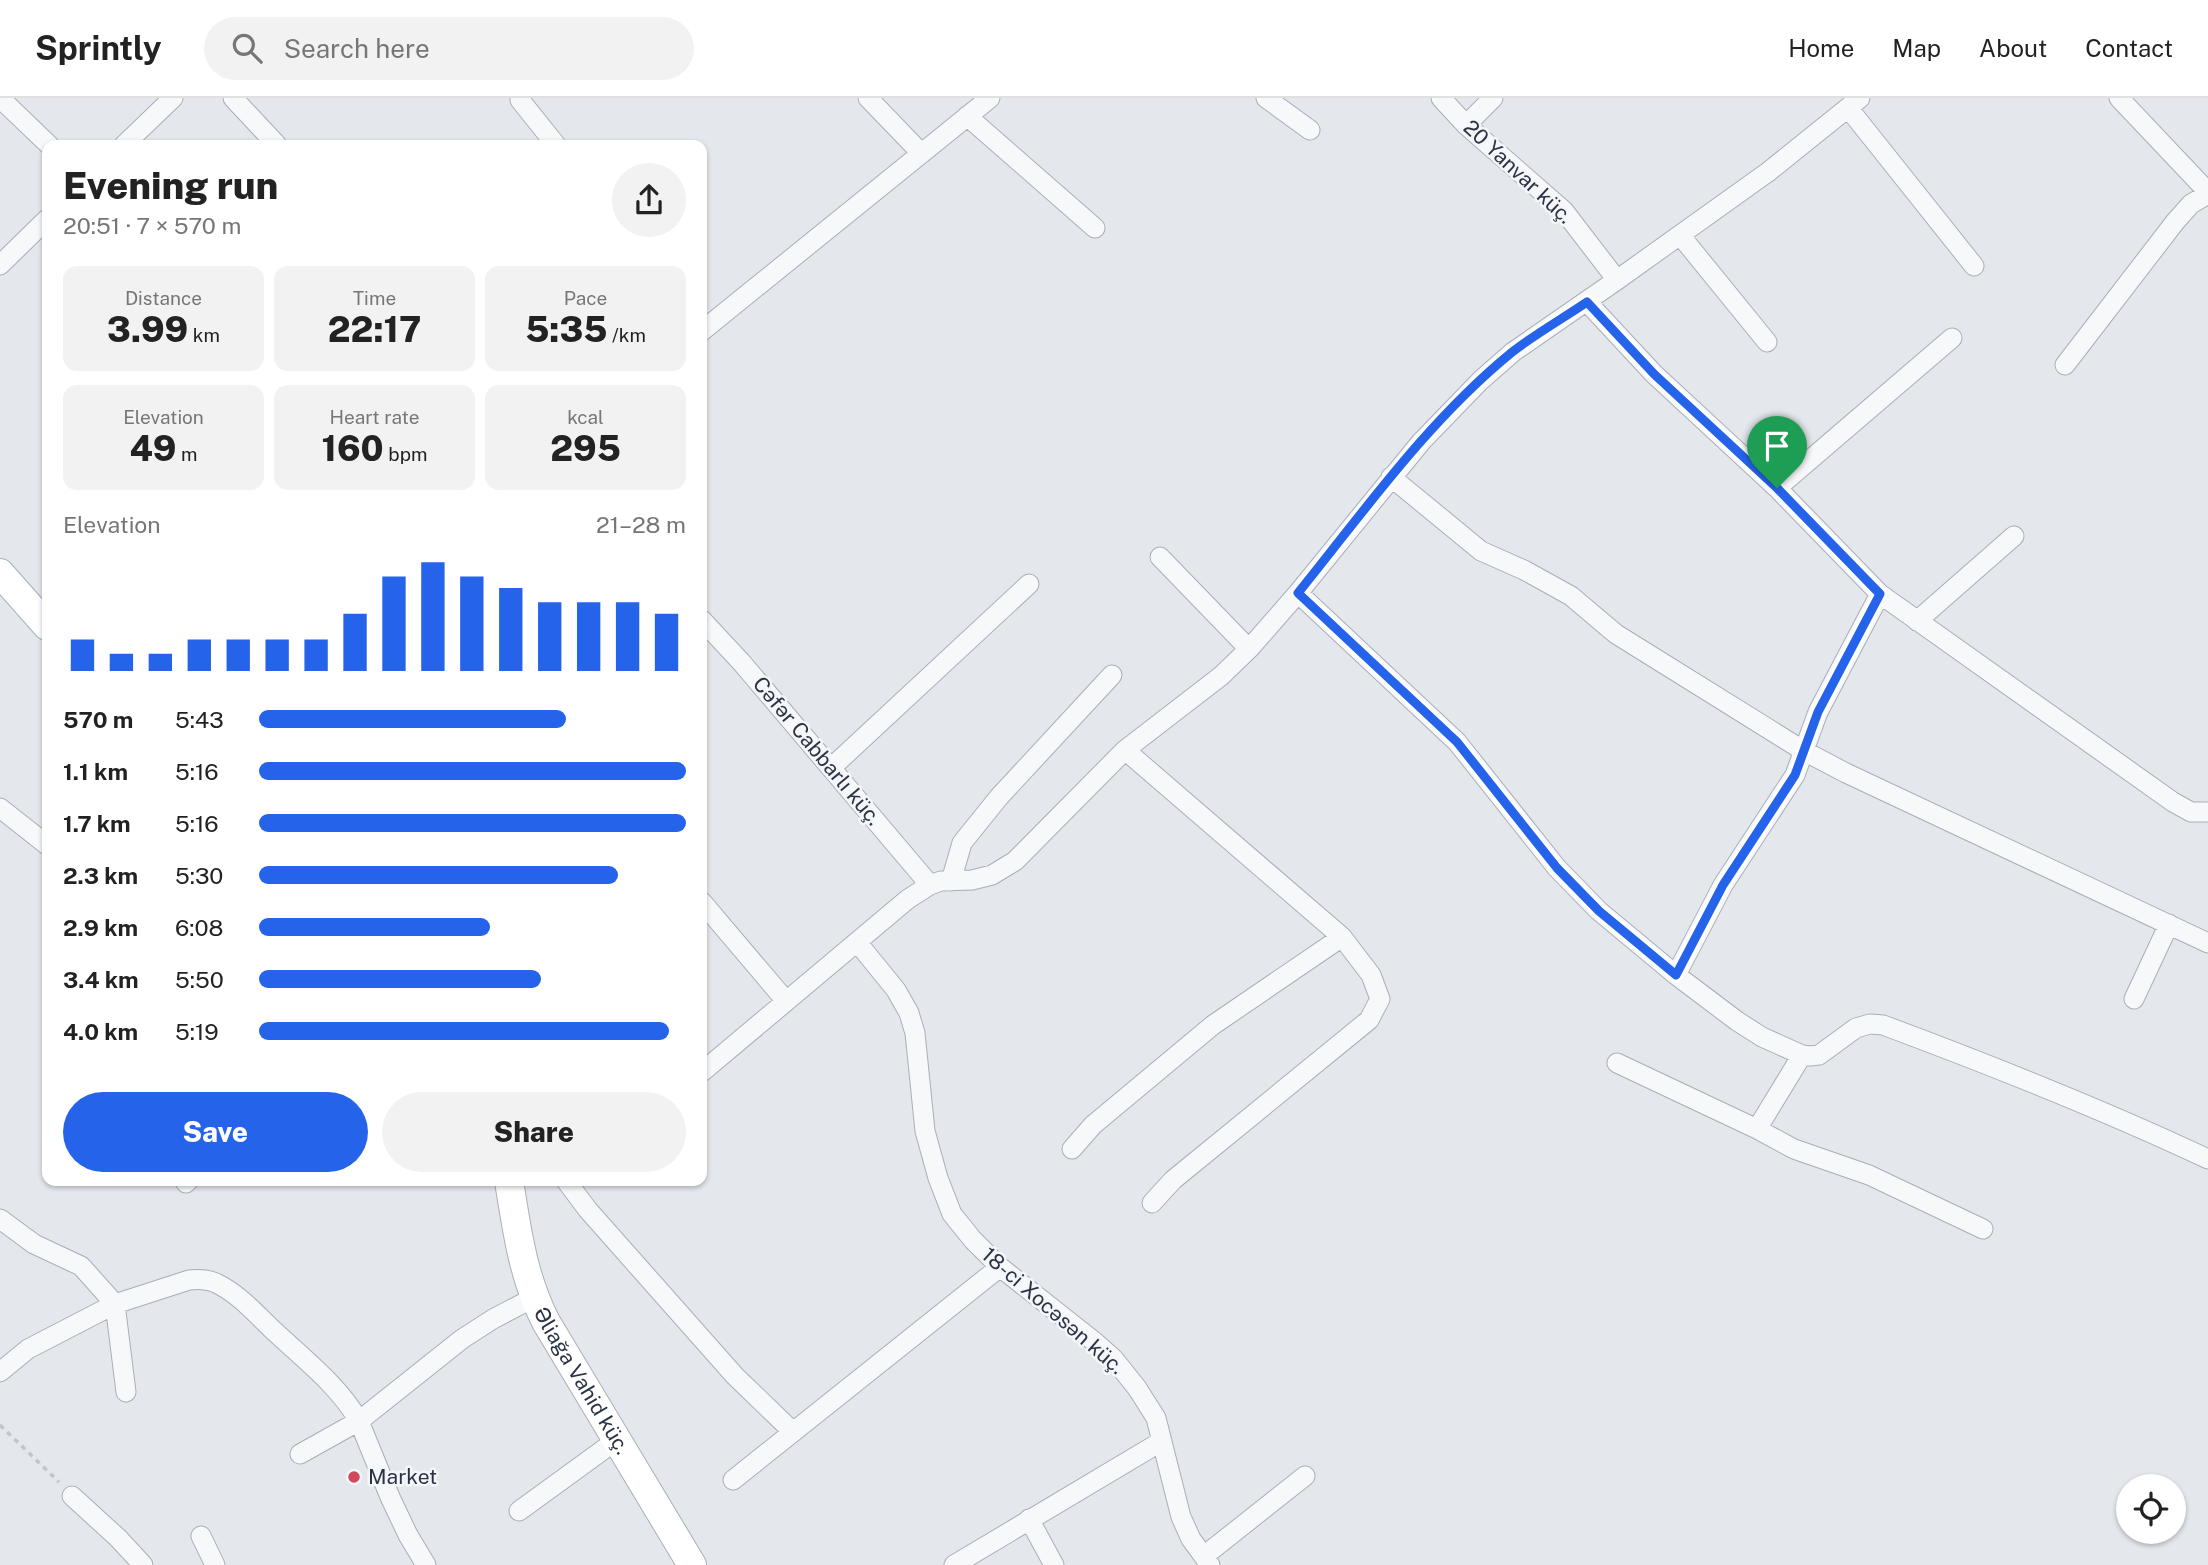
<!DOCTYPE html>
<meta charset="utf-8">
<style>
:root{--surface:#fff;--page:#f2f2f2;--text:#222;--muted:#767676;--line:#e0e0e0;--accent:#2563eb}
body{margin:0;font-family:"Public Sans",sans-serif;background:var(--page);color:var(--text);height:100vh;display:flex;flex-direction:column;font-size:26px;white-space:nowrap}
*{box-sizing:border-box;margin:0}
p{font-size:23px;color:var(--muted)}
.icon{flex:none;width:38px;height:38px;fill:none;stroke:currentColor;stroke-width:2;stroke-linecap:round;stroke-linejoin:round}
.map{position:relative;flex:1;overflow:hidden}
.side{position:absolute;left:42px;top:42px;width:665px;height:1046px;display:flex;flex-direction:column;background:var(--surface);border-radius:14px;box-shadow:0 2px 5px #0004}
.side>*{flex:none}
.controls{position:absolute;left:2116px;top:1376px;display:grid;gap:14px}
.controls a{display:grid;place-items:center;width:70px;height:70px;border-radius:50%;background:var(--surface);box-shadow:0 2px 5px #0004;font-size:35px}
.pin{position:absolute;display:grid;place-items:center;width:60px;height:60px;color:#fff;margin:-72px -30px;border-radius:50% 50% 50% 0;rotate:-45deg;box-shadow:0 0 7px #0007}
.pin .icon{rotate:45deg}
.round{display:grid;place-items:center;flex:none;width:74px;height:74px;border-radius:37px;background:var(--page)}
.overview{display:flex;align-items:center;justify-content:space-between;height:119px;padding:0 21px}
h1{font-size:38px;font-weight:800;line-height:52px}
.figures{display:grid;grid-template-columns:repeat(3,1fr);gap:10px;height:119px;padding:7px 21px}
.figures div{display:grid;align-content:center;border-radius:14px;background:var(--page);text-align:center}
.figures b{font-size:35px;font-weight:800}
.figures small{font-size:19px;font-weight:400}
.figures p{font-size:19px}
.chart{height:196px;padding:14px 21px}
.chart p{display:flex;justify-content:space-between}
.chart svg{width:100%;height:126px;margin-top:7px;stroke:var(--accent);stroke-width:6}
.primary-button{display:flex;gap:14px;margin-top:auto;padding:14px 21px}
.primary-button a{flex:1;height:80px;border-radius:42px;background:var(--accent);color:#fff;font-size:28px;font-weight:800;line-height:80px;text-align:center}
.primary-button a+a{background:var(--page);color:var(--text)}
ul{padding:0 21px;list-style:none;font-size:23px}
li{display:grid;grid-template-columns:112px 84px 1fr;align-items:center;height:52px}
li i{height:18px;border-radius:9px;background:var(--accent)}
header{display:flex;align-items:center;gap:42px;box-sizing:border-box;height:98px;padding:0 35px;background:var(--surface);border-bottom:2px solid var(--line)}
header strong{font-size:33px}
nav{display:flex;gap:38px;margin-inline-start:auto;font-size:24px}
.search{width:490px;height:63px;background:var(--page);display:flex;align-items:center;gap:18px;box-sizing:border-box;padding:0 24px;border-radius:38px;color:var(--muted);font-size:26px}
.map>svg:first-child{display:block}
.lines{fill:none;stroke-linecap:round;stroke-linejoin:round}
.street-casing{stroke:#a9aeb7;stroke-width:21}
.secondary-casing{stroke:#a9aeb7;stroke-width:30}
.path{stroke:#c2c5cb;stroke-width:3.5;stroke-dasharray:5 5;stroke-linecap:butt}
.street{stroke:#f7f8fa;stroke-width:19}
.secondary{stroke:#fff;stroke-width:28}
.route-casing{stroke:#fff;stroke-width:14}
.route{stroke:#2563eb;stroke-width:9}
.poi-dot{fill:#d1495b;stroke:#f4f6f9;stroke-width:2.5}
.labels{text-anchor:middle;stroke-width:5;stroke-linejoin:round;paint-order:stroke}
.street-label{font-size:21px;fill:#2b3445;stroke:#f4f6f9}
.poi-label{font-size:21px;fill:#2b3445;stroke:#f4f6f9;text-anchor:start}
</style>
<header>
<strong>Sprintly</strong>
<div class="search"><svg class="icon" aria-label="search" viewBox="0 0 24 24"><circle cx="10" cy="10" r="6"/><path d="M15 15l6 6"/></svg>Search here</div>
<nav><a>Home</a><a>Map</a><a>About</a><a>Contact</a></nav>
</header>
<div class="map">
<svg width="2208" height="1467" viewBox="0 0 2208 1467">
<rect width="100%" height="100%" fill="#e4e7ec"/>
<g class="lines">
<defs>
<path id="street" d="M 0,0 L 49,47
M 233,0 L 277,47
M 868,0 L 921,55
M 1266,0 L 1310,32
M 1441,0 L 1466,27 L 1564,113 L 1617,182
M 2119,0 L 2208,94
M 520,2 L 556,47
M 1849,11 L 1974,168
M 967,18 L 1095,130
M 1466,27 L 1493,0
M 124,47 L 173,0
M 1680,137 L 1767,244
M 0,167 L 47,121
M 1587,204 L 1654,276 L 1777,390 L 1880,496 L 2173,704 L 2191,714 L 2208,714
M 702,233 L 990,0
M 2065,267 L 2175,124 L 2191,106 L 2208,96
M 1391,379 L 1481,453 L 1524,472 L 1571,498 L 1616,536 L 1804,653 L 1846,675 L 2208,845
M 1777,390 L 1952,240
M 1160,459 L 1249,551
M 1298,495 L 1457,644 L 1557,770 L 1599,813 L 1676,877 L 1737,923 L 1762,939 L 1802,957 L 1810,958 L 1819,957 L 1856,930 L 1870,926 L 1883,927 C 1993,968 2102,1011 2208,1061
M 702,522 L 742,565 L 930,787
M 1917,523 L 2014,438
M 1125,652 L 1342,839 L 1371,877 L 1380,901 L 1369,922 L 1173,1082 L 1152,1105
M 831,670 L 1029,486
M 0,710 L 47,747
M 951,783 L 962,745 L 999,699 L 1112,577
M 702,804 L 786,903
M 857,844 L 896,892 L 909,915 L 915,935 L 925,1033 L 938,1080 L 952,1116 L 973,1142 L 1000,1169 L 1096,1245 L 1113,1260 L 1137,1290 L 1156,1320 L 1181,1419 L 1191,1441 L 1210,1467
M 1676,877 L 1723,787 L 1795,677 L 1818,614 L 1880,496
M 2134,901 L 2169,826
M 1617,965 L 1757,1031 L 1794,1051 L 1869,1077 L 1983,1131
M 702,974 L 908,801 L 930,787 L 941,783 L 972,782 L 992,777 L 1015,763 L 1125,652 L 1221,578 L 1249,551 L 1298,495 L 1421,344 L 1481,282 L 1513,254 L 1617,182 L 1768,74 L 1860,0
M 1757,1031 L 1802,957
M 1072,1051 L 1093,1027 L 1213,927 L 1342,839
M 567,1084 L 588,1112 L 735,1278 L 792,1333
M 186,1085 L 188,1083
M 0,1121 L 34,1146 L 81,1168 L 115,1206 L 189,1182 C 199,1181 207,1181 216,1185 C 239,1196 256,1216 274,1233 C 304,1261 338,1287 359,1323 L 390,1399 L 408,1437 L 426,1467
M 0,1274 L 28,1251 L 115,1206 L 126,1294
M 300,1356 L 359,1323 L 462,1241 L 493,1221 L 533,1200
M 733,1382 L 1000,1169
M 72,1398 L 118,1440 L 143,1467
M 519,1413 L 618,1341
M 1029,1421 L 1054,1467
M 201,1438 L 215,1467
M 1204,1458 L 1305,1378
M 954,1467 L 1162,1343"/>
<g id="secondary">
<path d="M 0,475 L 47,528"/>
<path id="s1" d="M 509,1083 C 517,1133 523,1179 546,1224 L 692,1467"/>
</g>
</defs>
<use href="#street" class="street-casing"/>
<use href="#secondary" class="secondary-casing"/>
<path class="path" d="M 0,1327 L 59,1384"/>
<use href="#street" class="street"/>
<use href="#secondary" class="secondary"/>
</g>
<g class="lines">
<defs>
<path id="route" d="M 1587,204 L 1654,276 L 1777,390 L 1880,496 L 1818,614 L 1795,677 L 1723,787 L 1676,877 L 1599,813 L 1557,770 L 1457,644 L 1298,495 C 1365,412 1428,323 1511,255 C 1535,236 1562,221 1587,204 Z"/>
</defs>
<use href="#route" class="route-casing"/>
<use href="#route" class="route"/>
</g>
<circle class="poi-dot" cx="354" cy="1379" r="7"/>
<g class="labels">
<g class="street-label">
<text transform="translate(1518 74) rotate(43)" y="7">20 Yanvar küç.</text>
<text transform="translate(817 653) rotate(50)" y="7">Cəfər Cabbarlı küç.</text>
<text transform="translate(1053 1213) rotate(41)" y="7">18-ci Xocəsən küç.</text>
<text dy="7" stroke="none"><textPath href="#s1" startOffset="215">Əliağa Vahid küç.</textPath></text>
</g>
<g class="poi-label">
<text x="368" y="1386">Market</text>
</g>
</g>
</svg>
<div class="controls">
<a><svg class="icon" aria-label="locate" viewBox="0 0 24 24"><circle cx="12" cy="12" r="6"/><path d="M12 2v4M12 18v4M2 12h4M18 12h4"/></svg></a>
</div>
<div class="pin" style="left:1777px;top:390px;background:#1e9e55"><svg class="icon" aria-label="arrive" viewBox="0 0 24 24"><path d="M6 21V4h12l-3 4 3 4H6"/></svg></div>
<section class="side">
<div class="overview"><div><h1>Evening run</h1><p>20:51 · 7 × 570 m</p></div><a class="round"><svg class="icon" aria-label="share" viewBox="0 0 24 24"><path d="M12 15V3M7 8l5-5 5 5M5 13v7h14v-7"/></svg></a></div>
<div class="figures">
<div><p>Distance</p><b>3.99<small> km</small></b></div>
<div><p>Time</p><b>22:17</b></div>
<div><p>Pace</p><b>5:35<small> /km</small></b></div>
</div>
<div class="figures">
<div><p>Elevation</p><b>49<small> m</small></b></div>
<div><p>Heart rate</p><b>160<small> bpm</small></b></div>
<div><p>kcal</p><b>295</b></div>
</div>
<div class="chart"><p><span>Elevation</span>21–28 m</p>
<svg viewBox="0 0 160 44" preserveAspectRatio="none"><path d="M5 44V33M15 44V38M25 44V38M35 44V33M45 44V33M55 44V33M65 44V33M75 44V24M85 44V11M95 44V6M105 44V11M115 44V15M125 44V20M135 44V20M145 44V20M155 44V24"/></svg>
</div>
<ul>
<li><b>570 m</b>5:43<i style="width:72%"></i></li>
<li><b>1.1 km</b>5:16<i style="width:100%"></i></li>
<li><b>1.7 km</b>5:16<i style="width:100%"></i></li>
<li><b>2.3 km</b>5:30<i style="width:84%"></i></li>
<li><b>2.9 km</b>6:08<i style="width:54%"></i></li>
<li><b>3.4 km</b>5:50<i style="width:66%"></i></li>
<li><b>4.0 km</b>5:19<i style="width:96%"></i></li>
</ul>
<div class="primary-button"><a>Save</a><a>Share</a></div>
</section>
</div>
